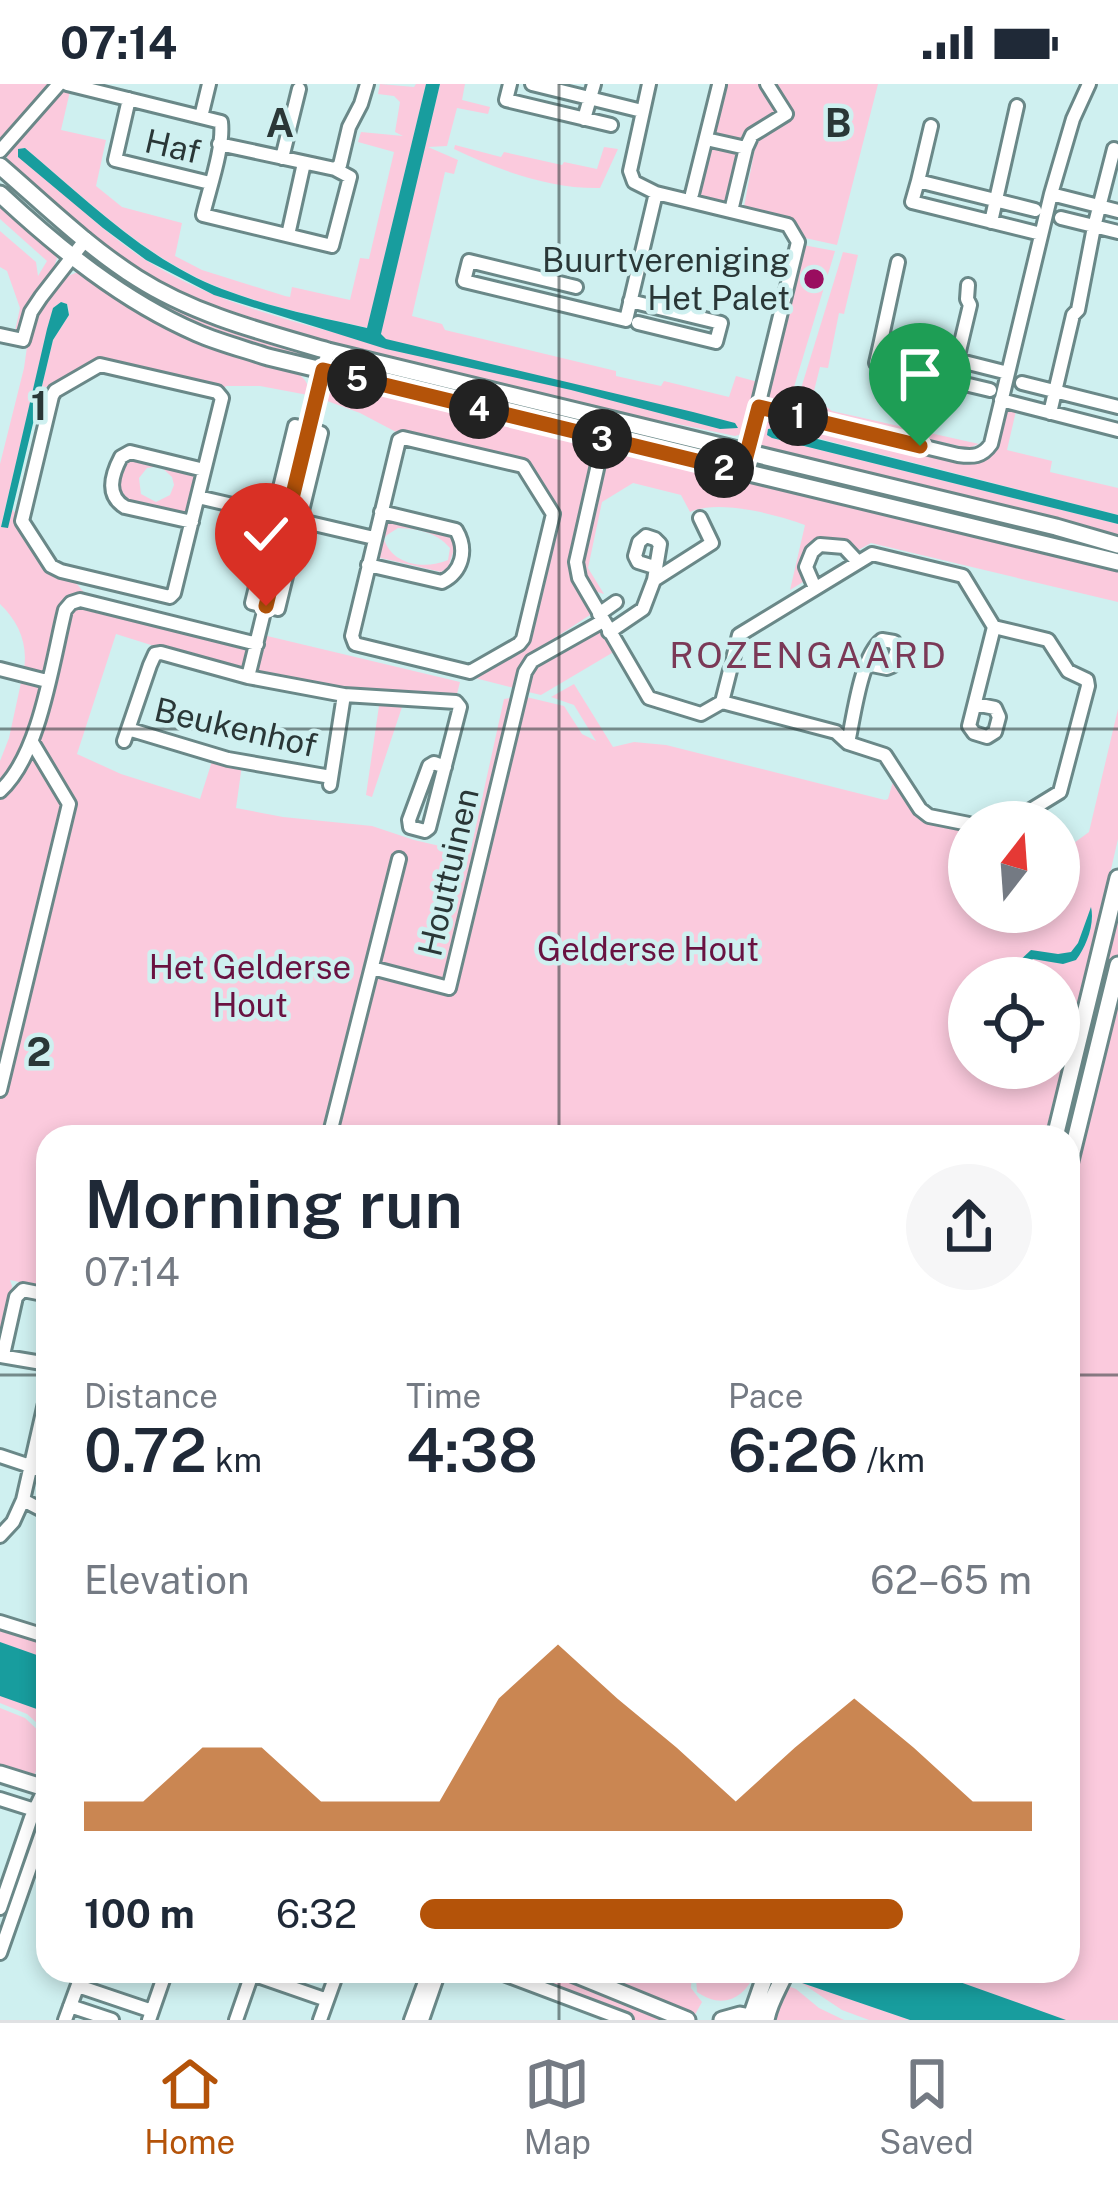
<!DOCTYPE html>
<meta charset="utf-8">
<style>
:root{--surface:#fff;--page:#f6f6f7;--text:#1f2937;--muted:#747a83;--line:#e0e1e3;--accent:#b45309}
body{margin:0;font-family:"Public Sans",sans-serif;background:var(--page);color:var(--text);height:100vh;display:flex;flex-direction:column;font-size:45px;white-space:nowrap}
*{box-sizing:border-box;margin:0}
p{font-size:39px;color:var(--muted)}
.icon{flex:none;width:66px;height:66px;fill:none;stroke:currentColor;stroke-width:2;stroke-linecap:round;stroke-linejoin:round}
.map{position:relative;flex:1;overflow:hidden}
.drawer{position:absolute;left:36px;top:1041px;width:1044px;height:858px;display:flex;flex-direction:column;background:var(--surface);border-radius:36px;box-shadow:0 6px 18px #0003}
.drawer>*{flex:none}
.needle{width:78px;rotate:17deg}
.fabs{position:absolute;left:948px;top:717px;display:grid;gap:24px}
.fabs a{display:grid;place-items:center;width:132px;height:132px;border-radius:50%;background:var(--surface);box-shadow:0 6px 18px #0003;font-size:60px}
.pin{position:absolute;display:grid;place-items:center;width:102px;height:102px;color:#fff;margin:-123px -51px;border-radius:50% 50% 50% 0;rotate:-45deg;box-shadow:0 0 12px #0007}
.pin .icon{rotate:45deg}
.km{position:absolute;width:60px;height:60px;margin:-30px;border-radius:50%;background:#222;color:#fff;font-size:33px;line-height:60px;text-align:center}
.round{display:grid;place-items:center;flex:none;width:126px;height:126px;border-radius:63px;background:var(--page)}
.summary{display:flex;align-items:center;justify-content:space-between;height:204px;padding:0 48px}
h1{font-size:66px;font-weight:600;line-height:90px}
.figures{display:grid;grid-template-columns:repeat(3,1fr);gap:18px;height:204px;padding:12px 48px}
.figures div{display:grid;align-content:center}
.figures b{font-size:60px;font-weight:600}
.figures small{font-size:33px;font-weight:400}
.figures p{font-size:33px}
.chart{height:336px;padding:24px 48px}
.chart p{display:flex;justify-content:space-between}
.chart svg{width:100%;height:216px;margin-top:12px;fill:var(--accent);opacity:.7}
ul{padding:0 48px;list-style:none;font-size:39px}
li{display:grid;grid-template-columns:192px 144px 1fr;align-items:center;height:90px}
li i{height:30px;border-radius:15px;background:var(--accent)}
.status{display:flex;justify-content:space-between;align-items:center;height:84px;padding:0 60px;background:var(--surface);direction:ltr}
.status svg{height:33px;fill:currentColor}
.menu{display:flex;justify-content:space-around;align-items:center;height:168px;border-top:3px solid var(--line);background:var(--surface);font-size:33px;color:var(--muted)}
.menu a{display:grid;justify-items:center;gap:6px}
.menu .on{color:var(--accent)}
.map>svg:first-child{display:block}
.green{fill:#fbcadd;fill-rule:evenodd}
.water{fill:#189d9e}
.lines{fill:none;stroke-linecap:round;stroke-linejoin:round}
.minor-casing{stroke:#6a8888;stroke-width:18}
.major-casing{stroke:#6a8888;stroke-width:21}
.minor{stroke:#fff;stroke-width:12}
.major{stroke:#fff;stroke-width:15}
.route-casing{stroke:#fff;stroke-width:24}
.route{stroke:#b45309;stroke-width:15}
.grid{fill:none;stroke:#2a3737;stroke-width:3;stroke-opacity:0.55}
.poi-dot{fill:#9a0d5f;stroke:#cff0f0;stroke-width:4.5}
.labels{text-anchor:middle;stroke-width:9;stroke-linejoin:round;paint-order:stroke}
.street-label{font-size:33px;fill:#2a3737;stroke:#cff0f0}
.poi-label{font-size:33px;fill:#2a3737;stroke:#cff0f0;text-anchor:end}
.park-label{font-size:33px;fill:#691241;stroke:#cff0f0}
.neighbourhood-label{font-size:36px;letter-spacing:3px;fill:#7b3957;stroke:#cff0f0}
.grid-label{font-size:39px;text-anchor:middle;font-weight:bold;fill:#2a3737;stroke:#cff0f0;stroke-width:9;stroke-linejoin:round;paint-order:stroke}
</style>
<div class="status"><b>07:14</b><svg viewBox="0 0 49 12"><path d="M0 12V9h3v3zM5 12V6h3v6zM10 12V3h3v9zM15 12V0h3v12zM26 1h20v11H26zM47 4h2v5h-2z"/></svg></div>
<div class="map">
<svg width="1118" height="1936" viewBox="0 0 1118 1936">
<rect width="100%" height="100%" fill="#cff0f0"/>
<path class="green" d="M 0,0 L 49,0 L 0,57 Z
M 380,0 L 414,3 L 416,0 L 426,0 L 368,244 C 319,233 270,223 223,205 C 147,176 86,115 25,64 L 18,66 C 59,103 97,144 144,175 C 214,220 297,238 377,260 L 440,0 L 465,0 L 462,16 L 490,23 L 488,30 L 457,24 L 447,62 L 428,63 L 458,76 L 454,90 L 445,88 L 412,232 L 442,240 L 445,246 L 616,287 L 616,292 L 661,302 L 664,297 L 729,313 L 736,292 L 758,298 L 746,349 L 735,352 L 663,337 L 642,336 L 272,246 C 180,216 118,180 47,114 C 33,101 17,89 7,74 L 7,69 L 64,1 L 71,3 L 61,46 L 106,56 L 96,102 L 122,123 L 182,139 L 175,172 L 202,186 L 285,212 L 290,213 L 292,203 L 350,216 L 360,174 L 369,175 L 394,68 L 358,58 L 361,48 L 403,52 L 395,48 L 400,18 L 394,12 L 378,10 Z
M 722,0 L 878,0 L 837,161 L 805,154 L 788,135 L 744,123 L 755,63 L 710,51 Z
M 710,58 L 741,69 L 726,121 L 694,114 Z
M 455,61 L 501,73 L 504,68 L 562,81 L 564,78 L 597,85 L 604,63 L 618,65 L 600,104 C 550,105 498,86 454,65 Z
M 0,119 L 51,165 L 57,174 C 53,190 26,235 15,247 L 20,224 L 7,187 L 0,183 L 0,147 L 36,178 L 38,192 L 47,177 L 0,135 Z
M 803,161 L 835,167 L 788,323 L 769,318 L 767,312 Z
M 843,168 L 858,171 L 844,230 L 839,229 L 828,284 L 820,283 L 813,311 L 821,313 L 824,321 L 832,327 L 979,360 L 968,364 L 795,324 Z
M 78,188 L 293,286 C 303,293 310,298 308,311 L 260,302 L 226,302 L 224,304 L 97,275 L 41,306 L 53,256 L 69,231 L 68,221 L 62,218 L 53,224 L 1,442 L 11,424 L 101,528 L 247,563 C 250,571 246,583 240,589 L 116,550 L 77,670 L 121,690 L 200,715 L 213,674 L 242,681 L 236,724 L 283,733 L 372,742 L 414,756 L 470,769 L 504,615 L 522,612 L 564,622 L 582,650 L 596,657 L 574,621 L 551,613 L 574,600 L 613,663 L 634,658 L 666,661 L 885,716 L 888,715 L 894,694 L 924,726 L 922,735 L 969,747 L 969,828 L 1059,828 L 1059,770 L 1089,748 L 1118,625 L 1118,755 L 1109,794 L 1118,799 L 1118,1936 L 1031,1936 L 906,1887 L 1068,1887 L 1068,1053 L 343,1053 L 337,1039 L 374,896 L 380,892 L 379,880 L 397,796 L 405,786 L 407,776 L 392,772 L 325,1053 L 48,1053 L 48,1204 L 10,1196 L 12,1202 L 0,1255 L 0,677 L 9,654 L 22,594 L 31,587 L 24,585 C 28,560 19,538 0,520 L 0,380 L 24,284 L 27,263 L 24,255 C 43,232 45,198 78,188 ZM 969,894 L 1059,894 L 1059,984 L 969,984 Z
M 157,218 L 242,249 L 312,267 L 310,277 C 256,264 206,246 157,218 Z
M 339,274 L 595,338 L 593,346 L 335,283 Z
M 342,298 L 587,359 L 593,366 L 570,483 L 573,495 L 593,529 L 527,572 L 518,605 L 459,590 L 515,563 L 551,430 L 517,378 L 396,348 L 360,329 L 319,314 L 323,305 Z
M 1005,327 L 1016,327 L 1007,366 L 1052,377 L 1050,388 L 1118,404 L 1118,431 L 805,351 L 788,358 L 1118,440 L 1118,458 L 773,367 L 759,360 L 756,352 L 764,334 L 770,332 L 975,376 Z
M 614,364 L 1118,483 L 1118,518 L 871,459 L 853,469 C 842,457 831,450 815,457 L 803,498 L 790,506 L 805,441 C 776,430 717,415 690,428 L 681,411 L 633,399 L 602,418 L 588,484 L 604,510 L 594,507 L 583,488 L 581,477 L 606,369 Z
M 131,372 L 197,388 L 185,433 L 123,416 C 112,402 117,383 131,372 ZM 160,382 L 172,393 L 174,401 L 170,411 L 156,418 L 141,410 L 139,394 L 147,384 Z
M 760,379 L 1118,464 L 1118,472 L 936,430 L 759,383 Z
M 382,432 L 448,449 L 456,459 L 448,484 L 441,488 L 372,472 ZM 398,444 C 419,445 436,448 450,464 L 448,476 C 425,486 392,481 384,455 L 387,451 Z
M 599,538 L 617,566 L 541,611 L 524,607 L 529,587 Z
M 263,551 L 460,598 L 456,614 L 318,604 L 258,593 L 254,586 Z
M 380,615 L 404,617 L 372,713 L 366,711 Z
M 0,1544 L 48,1558 L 48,1649 L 27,1630 L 0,1619 Z
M 0,1624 L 25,1634 L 44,1652 L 33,1699 L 0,1688 Z
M 505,1887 L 542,1887 L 665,1936 L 634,1936 Z
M 570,1887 L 692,1887 L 691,1904 L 702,1918 L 692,1936 Z
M 704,1887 L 743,1887 L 755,1890 C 743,1916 721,1925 697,1908 L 696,1894 Z
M 800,1898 L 910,1936 L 869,1936 L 842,1926 Z
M 788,1902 L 796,1905 L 819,1924 L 844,1936 L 777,1936 L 777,1925 Z"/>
<path class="water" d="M 426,0 L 440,0 L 381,250 L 386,255 L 693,328 L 735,339 L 738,344 L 720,345 L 571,306 L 386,265 L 214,211 L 146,176 L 103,144 L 18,73 L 18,65 L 25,64 C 86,115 146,176 222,205 C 269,223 318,233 367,244 Z
M 61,218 L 67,220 L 69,231 L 53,256 L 8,444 L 1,443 L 47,245 L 53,224 Z
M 774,344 L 1118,431 L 1118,440 L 772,354 L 767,351 L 768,345 Z
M 1091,823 C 1095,840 1086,863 1076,876 L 1063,880 L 1033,875 L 1025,883 L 1022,894 L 1001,894 L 1031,866 L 1058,870 L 1071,868 L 1078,859 Z
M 0,1558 L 48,1575 L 48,1629 L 0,1612 Z
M 767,1887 L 929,1887 L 1066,1936 L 910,1936 Z"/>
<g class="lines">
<defs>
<path id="minor" d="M 67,0 L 221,38 C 224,64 209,105 203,131 L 332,162 L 350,93 L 335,85 L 219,60
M 510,0 L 506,16 L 611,41
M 532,0 L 642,27
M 649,0 L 630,87 L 634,98 L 656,109 L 788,141 L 798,158 L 742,388
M 129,15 L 115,76 L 210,99
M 201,33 L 209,0
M 584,35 L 594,0
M 706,55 L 746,64
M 0,67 L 59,0
M 282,74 L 299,5
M 335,85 L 340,81 L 349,43 L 361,20 L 367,0
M 918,97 L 931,42
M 692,110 L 719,1
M 1051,110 L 1118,127
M 1035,126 L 918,97 L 912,118 L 1041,150
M 731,127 L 746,64 L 752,51 L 786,30 L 767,0
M 1061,134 L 1118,148
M 991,138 L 1017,22
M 288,151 L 304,79
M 576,203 L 469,177 L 464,197 L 626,236 L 656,109
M 630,217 L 721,239 L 716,258 L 638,239
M 0,251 L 23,256 L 31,228 L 41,213 L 86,155
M 881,257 L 898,178
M 100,281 L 217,308 L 222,314 L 174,509 L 170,513 L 61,487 L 51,482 L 22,437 L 52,312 L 55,307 Z
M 955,284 L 970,221 L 967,215 L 968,201
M 1022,299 L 1118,323
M 990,306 L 876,279 L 881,257 L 1008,289
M 1001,316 L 1118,346
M 759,323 L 958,371 C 973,373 982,373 991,360 L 1051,110 L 1073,35 L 1089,0
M 1050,329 L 1073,231 L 1078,226 L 1094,143 L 1114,65
M 608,336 L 576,478 L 579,494 L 649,614 L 701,630 L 722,618
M 295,342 L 321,349 L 278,525 L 252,519 Z
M 403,354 L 523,382 L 553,430 L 523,555 L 519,560 L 470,588 L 355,560 L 352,552 L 399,356 Z
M 198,413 L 374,454
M 192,438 L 125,423 C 105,411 112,390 121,373 L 130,368 L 204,386
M 368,481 L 442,498 C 462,488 468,466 456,446 L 381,428
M 654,496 L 712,459 L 700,434
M 815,504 L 806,483 L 812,468 L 820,461 L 844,463 L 858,478
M 599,530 L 616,518
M 994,543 L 1048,556 L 1068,587 L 1087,596 L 1088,602 L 1060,708 L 1011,738
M 609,548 L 643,525 L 654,496 L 660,460 L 655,455 L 646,452 L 639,458 L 635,472 L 638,478 L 654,483
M 0,585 L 47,597
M 248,593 L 328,267
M 344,611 L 456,618 L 460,623 L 429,744 L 425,747 L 410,743 L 409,736 L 429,682 L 434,679 L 445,683
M 722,618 L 739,551 L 872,470 L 963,492 L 994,543
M 722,618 L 836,648 L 848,659 L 885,671 L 920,725 L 929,732 L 969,740
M 975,620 L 995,624 L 999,633 L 995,648 L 987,653 L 974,649 L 969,642 L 994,543
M 128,645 L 228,675 L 331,693
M 124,657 L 150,581 L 155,570 L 161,569 L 248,593 L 344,611 L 330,701
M 848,659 C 854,631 861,572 882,556 L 894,558 L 897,565 L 892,582 L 887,584 L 867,580
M 0,707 C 40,671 52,579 65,526 L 71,519 L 80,516 L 257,560
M 372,884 L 449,904 L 525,588 L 532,577 L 603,537
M 0,1006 L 69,720 L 32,658
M 329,1053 L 399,775
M 3,1271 L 16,1213 L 23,1206 L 48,1211
M 0,1272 L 48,1280
M 48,1306 L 23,1416 L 48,1429
M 0,1372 L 48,1388
M 0,1452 L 13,1438 L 23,1416
M 0,1538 L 48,1553
M 0,1715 L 41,1728
M 0,1824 L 31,1734 L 45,1704
M 0,1869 L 48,1732
M 496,1887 L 626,1936
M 252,1890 L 327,1916
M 78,1902 L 152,1927
M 70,1922 L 112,1936
M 65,1936 L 83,1887
M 149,1936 L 166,1887
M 236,1936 L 253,1887
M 320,1936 L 334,1897
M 411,1936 L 429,1887
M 422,1936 L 439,1887"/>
<path id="major" d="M 0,82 C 44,120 88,163 137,194 C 195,231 263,248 328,267 L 1056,443 L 1118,461
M 0,110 C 58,164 123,217 197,249 C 220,259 244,265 268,273 L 1118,478
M 1055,1053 L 1118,794
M 1068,1085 L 1118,881
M 0,1690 L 48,1705
M 567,1887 L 687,1936
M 722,1936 L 740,1931 L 756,1934
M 746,1936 L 752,1930 L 767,1887
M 766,1936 C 769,1918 779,1904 786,1887"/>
</defs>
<use href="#minor" class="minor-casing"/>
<use href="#major" class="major-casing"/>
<use href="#minor" class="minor"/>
<use href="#major" class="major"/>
</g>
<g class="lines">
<defs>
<path id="route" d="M 266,522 L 323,286 L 742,388 L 759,323 L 920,362"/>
</defs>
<use href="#route" class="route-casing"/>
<use href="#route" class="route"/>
</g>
<path class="grid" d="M 559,0 L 559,1053M 0,645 L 1118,645M 0,1291 L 48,1291M 1068,1291 L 1118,1291M 559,1887 L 559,1936"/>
<circle class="poi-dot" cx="814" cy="195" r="12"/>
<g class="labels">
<g class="street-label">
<text transform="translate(173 62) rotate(13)" y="12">Haf</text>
<text transform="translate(236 643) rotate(13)" y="12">Beukenhof</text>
<text transform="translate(448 788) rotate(-77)" y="12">Houttuinen</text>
</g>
<g class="poi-label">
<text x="790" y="188">Buurtvereniging<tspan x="790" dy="38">Het Palet</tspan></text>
</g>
<g class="park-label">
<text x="648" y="877">Gelderse Hout</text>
<text x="250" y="895">Het Gelderse<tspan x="250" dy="38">Hout</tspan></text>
</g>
<g class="neighbourhood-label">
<text x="809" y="584">ROZENGAARD</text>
</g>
</g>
<g class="grid-label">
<text x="280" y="53">A</text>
<text x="838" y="53">B</text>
<text x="39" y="336">1</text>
<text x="39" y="982">2</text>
</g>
</svg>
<div class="fabs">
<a><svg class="needle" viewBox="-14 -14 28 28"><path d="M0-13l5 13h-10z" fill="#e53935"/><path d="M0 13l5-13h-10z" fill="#747a83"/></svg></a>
<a><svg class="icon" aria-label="locate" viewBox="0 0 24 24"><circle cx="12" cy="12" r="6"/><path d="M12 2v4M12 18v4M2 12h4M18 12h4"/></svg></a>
</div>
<div class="pin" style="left:920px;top:362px;background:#1e9e55"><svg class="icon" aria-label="arrive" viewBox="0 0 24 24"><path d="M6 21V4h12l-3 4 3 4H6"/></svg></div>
<div class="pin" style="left:266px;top:522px;background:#d93025"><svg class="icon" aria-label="check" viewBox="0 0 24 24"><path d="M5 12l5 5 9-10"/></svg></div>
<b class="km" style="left:798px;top:332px">1</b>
<b class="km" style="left:724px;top:384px">2</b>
<b class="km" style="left:602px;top:355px">3</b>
<b class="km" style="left:479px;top:325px">4</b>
<b class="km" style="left:357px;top:295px">5</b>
<section class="drawer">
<div class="summary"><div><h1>Morning run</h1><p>07:14</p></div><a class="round"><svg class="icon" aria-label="share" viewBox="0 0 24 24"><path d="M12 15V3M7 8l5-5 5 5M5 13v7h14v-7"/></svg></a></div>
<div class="figures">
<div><p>Distance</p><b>0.72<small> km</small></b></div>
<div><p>Time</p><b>4:38</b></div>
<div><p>Pace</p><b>6:26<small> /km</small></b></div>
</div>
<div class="chart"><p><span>Elevation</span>62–65 m</p>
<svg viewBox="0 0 160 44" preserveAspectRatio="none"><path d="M0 44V38L10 38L20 27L30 27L40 38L50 38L60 38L70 17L80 6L90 17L100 27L110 38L120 27L130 17L140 27L150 38L160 38V44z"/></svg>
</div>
<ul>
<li><b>100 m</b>6:32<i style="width:79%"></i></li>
</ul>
</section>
</div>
<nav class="menu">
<a class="on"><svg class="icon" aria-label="home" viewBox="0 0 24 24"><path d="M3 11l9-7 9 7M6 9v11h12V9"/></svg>Home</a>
<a><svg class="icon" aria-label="map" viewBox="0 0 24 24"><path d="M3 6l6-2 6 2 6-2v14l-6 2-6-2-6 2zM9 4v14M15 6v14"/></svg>Map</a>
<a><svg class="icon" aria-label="saved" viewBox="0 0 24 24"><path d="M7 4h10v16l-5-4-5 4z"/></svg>Saved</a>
</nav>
